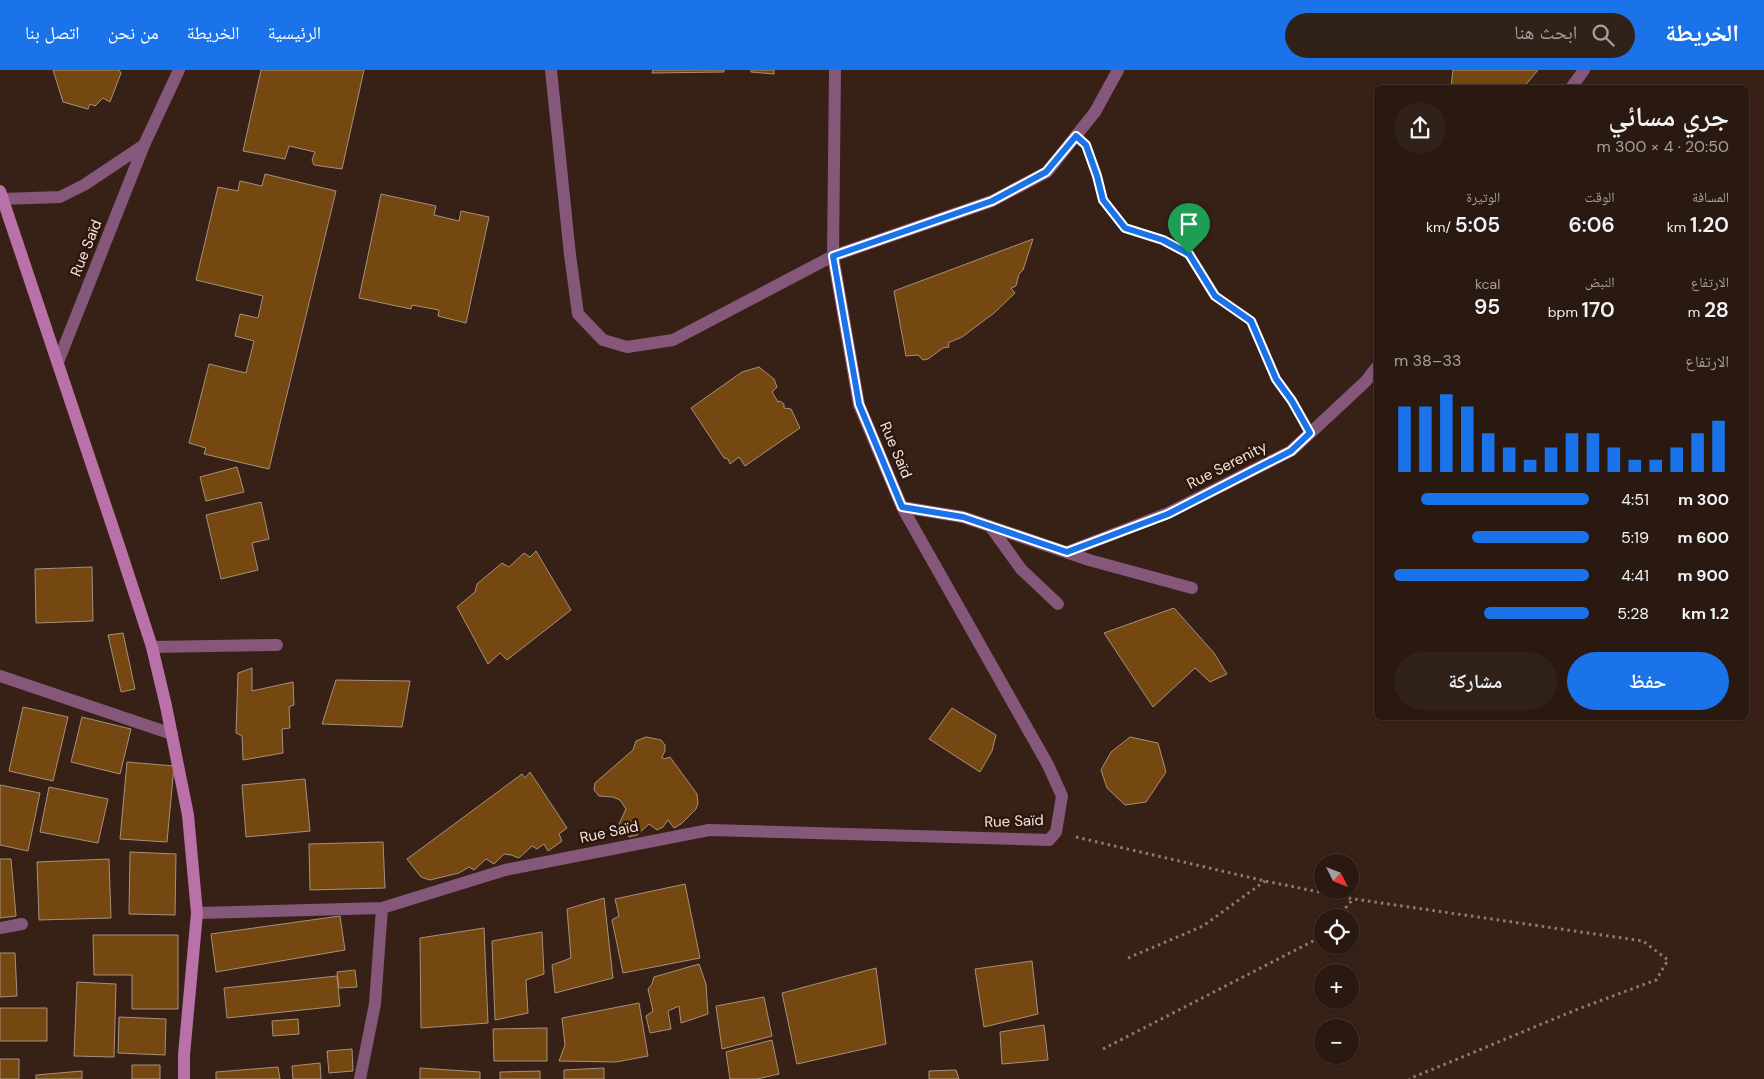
<!DOCTYPE html>
<html lang="ar">
<meta charset="utf-8">
<style>
:root{--surface:#291910;--page:#312219;--text:#f1f3f6;--muted:#a5a09f;--line:#453830;--accent:#1a73e8}
body{margin:0;font-family:"DM Sans","Noto Naskh Arabic",sans-serif;background:var(--page);color:var(--text);direction:rtl;height:100vh;display:flex;flex-direction:column;font-size:19px;white-space:nowrap}
*{box-sizing:border-box;margin:0}
p{font-size:16px;color:var(--muted)}
.icon{flex:none;width:28px;height:28px;fill:none;stroke:currentColor;stroke-width:2;stroke-linecap:round;stroke-linejoin:round}
.map{position:relative;flex:1;overflow:hidden;direction:ltr}
.details{position:absolute;left:1374px;top:15px;width:375px;height:635px;display:flex;flex-direction:column;background:var(--surface);border-radius:8px;box-shadow:0 1px 4px #0004,0 0 0 1px var(--line);direction:rtl}
.details>*{flex:none}
.needle{width:32px;rotate:132deg}
.buttons{position:absolute;left:1314px;top:784px;display:grid;gap:10px}
.buttons a{display:grid;place-items:center;width:45px;height:45px;border-radius:50%;background:var(--surface);box-shadow:0 1px 4px #0004,0 0 0 1px var(--line);font-size:25px}
.pin{position:absolute;display:grid;place-items:center;width:42px;height:42px;color:#fff;margin:-51px -21px;border-radius:50% 50% 50% 0;rotate:-45deg;box-shadow:0 0 5px #0007}
.pin .icon{rotate:45deg}
.round{display:grid;place-items:center;flex:none;width:52px;height:52px;border-radius:26px;background:var(--page)}
.headline{display:flex;align-items:center;justify-content:space-between;height:85px;padding:0 20px}
h1{font-size:28px;font-weight:600;line-height:38px}
.stats{display:grid;grid-template-columns:repeat(3,1fr);gap:8px;height:85px;padding:5px 20px}
.stats div{display:grid;align-content:center}
.stats b{font-size:21px;font-weight:600}
.stats small{font-size:14px;font-weight:400}
.stats p{font-size:14px}
.chart{height:140px;padding:10px 20px}
.chart p{display:flex;justify-content:space-between}
.chart svg{width:100%;height:90px;margin-top:5px;stroke:var(--accent);stroke-width:6}
.cta{display:flex;gap:10px;margin-top:auto;padding:10px 20px}
.cta a{flex:1;height:58px;border-radius:30px;background:var(--accent);color:#fff;font-size:20px;font-weight:600;line-height:58px;text-align:center}
.cta a+a{background:var(--page);color:var(--text)}
ul{padding:0 20px;list-style:none;font-size:16px}
li{display:grid;grid-template-columns:80px 60px 1fr;align-items:center;height:38px}
li i{height:12px;border-radius:6px;background:var(--accent)}
header{display:flex;align-items:center;gap:30px;box-sizing:border-box;height:70px;padding:0 25px;background:var(--accent);color:#fff}
header strong{font-size:24px}
nav{display:flex;gap:28px;margin-inline-start:auto;font-size:18px}
.search{width:350px;height:45px;background:var(--page);display:flex;align-items:center;gap:12px;box-sizing:border-box;padding:0 18px;border-radius:28px;color:var(--muted);font-size:19px}
.map>svg:first-child{display:block}
.building{fill:#764811;stroke:#a6907c}
.lines{fill:none;stroke-linecap:round;stroke-linejoin:round}
.path{stroke:#8d7a71;stroke-width:3;stroke-dasharray:2.5 4;stroke-linecap:butt}
.street{stroke:#85577a;stroke-width:12}
.secondary{stroke:#ba71aa;stroke-width:12}
.route-casing{stroke:#fff;stroke-width:10}
.route{stroke:#1a73e8;stroke-width:6}
.labels{text-anchor:middle;stroke-width:5;stroke-linejoin:round;paint-order:stroke}
.street-label{font-size:15px;fill:#f4e5de;stroke:#2c170d}
</style>
<header>
<strong>الخريطة</strong>
<div class="search"><svg class="icon" aria-label="search" viewBox="0 0 24 24"><circle cx="10" cy="10" r="6"/><path d="M15 15l6 6"/></svg>ابحث هنا</div>
<nav><a>الرئيسية</a><a>الخريطة</a><a>من نحن</a><a>اتصل بنا</a></nav>
</header>
<div class="map">
<svg width="1764" height="1009" viewBox="0 0 1764 1009">
<rect width="100%" height="100%" fill="#372116"/>
<path class="building" d="M 53,0 L 119,0 L 121,3 L 110,32 L 103,28 L 95,36 L 90,34 L 88,39 L 63,32 Z
M 261,0 L 364,0 L 342,99 L 314,95 L 312,90 L 315,82 L 289,76 L 285,89 L 243,81 Z
M 653,0 L 724,0 L 724,2 L 652,3 Z
M 751,0 L 774,0 L 774,4 L 751,2 Z
M 1453,0 L 1538,0 L 1523,18 L 1451,18 Z
M 265,104 L 336,121 L 269,399 L 204,384 L 206,378 L 189,373 L 209,294 L 246,303 L 254,271 L 235,266 L 240,244 L 258,248 L 263,226 L 196,210 L 218,117 L 238,121 L 240,111 L 262,116 Z
M 381,124 L 436,136 L 434,145 L 459,151 L 461,141 L 489,147 L 466,253 L 438,246 L 439,240 L 412,235 L 411,239 L 359,228 Z
M 1033,169 L 1023,200 L 1019,204 L 1016,216 L 1011,218 L 1015,223 L 994,243 L 962,267 L 948,273 L 949,277 L 943,278 L 928,289 L 923,290 L 918,285 L 906,286 L 894,221 Z
M 759,297 L 774,309 L 777,317 L 772,322 L 778,332 L 780,331 L 784,334 L 784,338 L 791,339 L 800,358 L 745,396 L 739,387 L 730,394 L 728,389 L 724,388 L 691,338 L 742,302 Z
M 237,397 L 244,422 L 206,431 L 200,407 Z
M 261,432 L 269,469 L 252,473 L 258,500 L 221,509 L 206,445 Z
M 536,481 L 571,540 L 507,590 L 500,583 L 488,594 L 457,537 L 475,522 L 477,514 L 502,493 L 509,497 L 524,483 L 530,487 Z
M 92,497 L 93,551 L 36,553 L 35,499 Z
M 1174,538 L 1214,583 L 1227,604 L 1210,612 L 1195,598 L 1153,637 L 1104,563 Z
M 123,563 L 135,619 L 121,622 L 108,565 Z
M 252,598 L 252,621 L 293,612 L 294,635 L 289,637 L 290,658 L 282,659 L 283,683 L 243,690 L 242,666 L 236,663 L 238,603 Z
M 336,610 L 410,611 L 402,657 L 322,654 Z
M 23,637 L 68,647 L 53,711 L 9,701 Z
M 952,638 L 996,665 L 992,681 L 980,702 L 929,669 Z
M 82,647 L 131,659 L 120,704 L 71,692 Z
M 646,667 L 661,670 L 665,675 L 665,681 L 662,687 L 664,689 L 670,687 L 697,724 L 698,733 L 696,739 L 681,754 L 674,758 L 668,750 L 663,757 L 657,760 L 649,754 L 637,765 L 629,767 L 619,754 L 626,739 L 620,730 L 613,727 L 599,726 L 594,720 L 595,713 L 633,680 L 636,671 Z
M 1130,667 L 1158,673 L 1166,702 L 1146,732 L 1125,735 L 1107,718 L 1101,700 L 1111,682 Z
M 127,692 L 174,696 L 167,772 L 120,769 Z
M 530,702 L 567,758 L 559,764 L 562,771 L 548,781 L 544,774 L 537,779 L 532,776 L 519,788 L 511,785 L 504,784 L 494,794 L 486,789 L 474,800 L 469,797 L 459,803 L 430,810 L 421,807 L 407,789 L 522,704 L 525,708 Z
M 305,709 L 310,761 L 246,767 L 242,715 Z
M 0,715 L 40,723 L 28,781 L 0,775 Z
M 49,717 L 108,729 L 98,773 L 40,762 Z
M 383,772 L 385,818 L 310,820 L 309,774 Z
M 130,782 L 176,784 L 175,845 L 129,844 Z
M 0,789 L 11,789 L 16,846 L 0,848 Z
M 109,789 L 111,848 L 39,850 L 37,792 Z
M 685,814 L 700,888 L 623,903 L 612,850 L 619,846 L 615,829 Z
M 604,828 L 613,908 L 555,923 L 552,895 L 571,888 L 567,839 Z
M 340,846 L 345,880 L 216,902 L 211,864 Z
M 484,858 L 488,953 L 421,958 L 420,868 Z
M 542,862 L 544,904 L 526,910 L 528,943 L 495,950 L 492,871 Z
M 93,865 L 178,865 L 178,939 L 132,939 L 132,905 L 94,905 Z
M 0,883 L 15,883 L 17,926 L 0,927 Z
M 1032,891 L 1038,944 L 984,957 L 975,899 Z
M 699,894 L 706,914 L 708,944 L 681,953 L 679,936 L 668,941 L 671,959 L 650,963 L 646,946 L 653,941 L 648,919 L 652,914 L 654,907 Z
M 876,898 L 886,974 L 797,994 L 782,923 Z
M 355,900 L 357,917 L 339,918 L 337,902 Z
M 337,906 L 340,936 L 227,948 L 224,918 Z
M 77,912 L 116,914 L 114,987 L 74,986 Z
M 764,927 L 772,966 L 722,979 L 716,936 Z
M 639,933 L 648,986 L 616,992 L 559,991 L 565,975 L 562,948 Z
M 0,938 L 47,938 L 47,971 L 0,971 Z
M 119,947 L 166,949 L 165,985 L 118,983 Z
M 298,949 L 299,964 L 273,966 L 272,951 Z
M 1044,955 L 1048,990 L 1002,994 L 1000,962 Z
M 547,958 L 547,991 L 494,991 L 493,959 Z
M 772,970 L 779,1004 L 757,1009 L 730,1009 L 726,982 Z
M 352,979 L 353,1001 L 329,1003 L 327,981 Z
M 0,989 L 19,989 L 19,1009 L 0,1009 Z
M 320,993 L 321,1009 L 293,1009 L 292,996 Z
M 132,995 L 160,995 L 160,1009 L 132,1009 Z
M 278,997 L 280,1009 L 216,1009 L 216,1002 Z
M 420,998 L 480,1002 L 480,1009 L 420,1009 Z
M 604,998 L 604,1009 L 564,1009 L 564,1000 Z
M 956,1000 L 959,1009 L 929,1009 L 929,1001 Z
M 82,1001 L 82,1009 L 36,1009 L 36,1005 Z
M 540,1001 L 540,1009 L 500,1009 L 500,1002 Z"/>
<g class="lines">
<path class="path" d="M 1089,84 L 1097,106 L 1103,130 L 1125,158 L 1163,170 L 1189,184 L 1215,226 L 1251,251 L 1276,309 L 1293,331 L 1299,343
M 1076,767 L 1265,811 L 1354,829 L 1643,871 L 1668,890 L 1656,910 L 1578,939 L 1409,1009
M 1337,848 L 1353,829
M 1128,888 L 1203,856 L 1265,811
M 1103,979 L 1317,869 L 1322,863"/>
<path class="street" d="M 551,0 L 570,185 L 578,244 L 603,270 L 627,277 L 673,270 L 833,186 L 992,131 L 1047,102 L 1095,42 L 1118,0
M 1571,18 L 1584,0
M 3,129 L 60,127 L 84,115 L 144,75
M 58,292 L 144,75 L 179,0
M 902,437 L 963,447 L 1089,490 L 1192,518
M 990,456 L 1021,499 L 1058,534
M 1067,482 L 1168,443 L 1291,381 L 1366,311 L 1376,298
M 152,577 L 277,575
M 0,606 L 172,664
M 197,843 L 382,838 L 505,800 L 709,760 L 1049,770 L 1056,762 L 1062,726 L 1048,695 L 902,437 L 859,335 L 833,186 L 835,0
M 0,858 L 22,854
M 360,1009 L 375,934 L 382,838"/>
<path class="secondary" d="M 0,121 L 121,482 L 152,577 L 166,636 L 188,745 L 197,843 L 184,985 L 184,1009"/>
</g>
<g class="lines">
<defs>
<path id="route" d="M 1076,66 L 1086,75 L 1097,106 L 1103,130 L 1125,158 L 1163,170 L 1189,184 L 1215,226 L 1251,251 L 1276,309 L 1292,331 L 1310,363 L 1291,381 L 1168,444 L 1067,482 L 963,447 L 902,437 L 859,334 L 833,186 L 992,131 L 1046,102 Z"/>
</defs>
<use href="#route" class="route-casing"/>
<use href="#route" class="route"/>
</g>
<g class="labels">
<g class="street-label">
<text transform="translate(86 178) rotate(-68)" y="5">Rue Saïd</text>
<text transform="translate(896 380) rotate(67)" y="5">Rue Saïd</text>
<text transform="translate(1227 395) rotate(-27)" y="5">Rue Serenity</text>
<text transform="translate(1014 751) rotate(-2)" y="5">Rue Saïd</text>
<text transform="translate(609 762) rotate(-12)" y="5">Rue Saïd</text>
</g>
</g>
</svg>
<div class="buttons">
<a><svg class="needle" viewBox="-14 -14 28 28"><path d="M0-13l5 13h-10z" fill="#e53935"/><path d="M0 13l5-13h-10z" fill="#a5a09f"/></svg></a>
<a><svg class="icon" aria-label="locate" viewBox="0 0 24 24"><circle cx="12" cy="12" r="6"/><path d="M12 2v4M12 18v4M2 12h4M18 12h4"/></svg></a>
<a>+</a>
<a>−</a>
</div>
<div class="pin" style="left:1189px;top:184px;background:#1e9e55"><svg class="icon" aria-label="arrive" viewBox="0 0 24 24"><path d="M6 21V4h12l-3 4 3 4H6"/></svg></div>
<section class="details">
<div class="headline"><div><h1>جري مسائي</h1><p>20:50 · 4 × 300 m</p></div><a class="round"><svg class="icon" aria-label="share" viewBox="0 0 24 24"><path d="M12 15V3M7 8l5-5 5 5M5 13v7h14v-7"/></svg></a></div>
<div class="stats">
<div><p>المسافة</p><b>1.20<small> km</small></b></div>
<div><p>الوقت</p><b>6:06</b></div>
<div><p>الوتيرة</p><b>5:05<small> /km</small></b></div>
</div>
<div class="stats">
<div><p>الارتفاع</p><b>28<small> m</small></b></div>
<div><p>النبض</p><b>170<small> bpm</small></b></div>
<div><p>kcal</p><b>95</b></div>
</div>
<div class="chart"><p><span>الارتفاع</span>33–38 m</p>
<svg viewBox="0 0 160 44" preserveAspectRatio="none"><path d="M5 44V12M15 44V12M25 44V6M35 44V12M45 44V25M55 44V32M65 44V38M75 44V32M85 44V25M95 44V25M105 44V32M115 44V38M125 44V38M135 44V32M145 44V25M155 44V19"/></svg>
</div>
<ul>
<li><b>300 m</b>4:51<i style="width:86%"></i></li>
<li><b>600 m</b>5:19<i style="width:60%"></i></li>
<li><b>900 m</b>4:41<i style="width:100%"></i></li>
<li><b>1.2 km</b>5:28<i style="width:54%"></i></li>
</ul>
<div class="cta"><a>حفظ</a><a>مشاركة</a></div>
</section>
</div>
